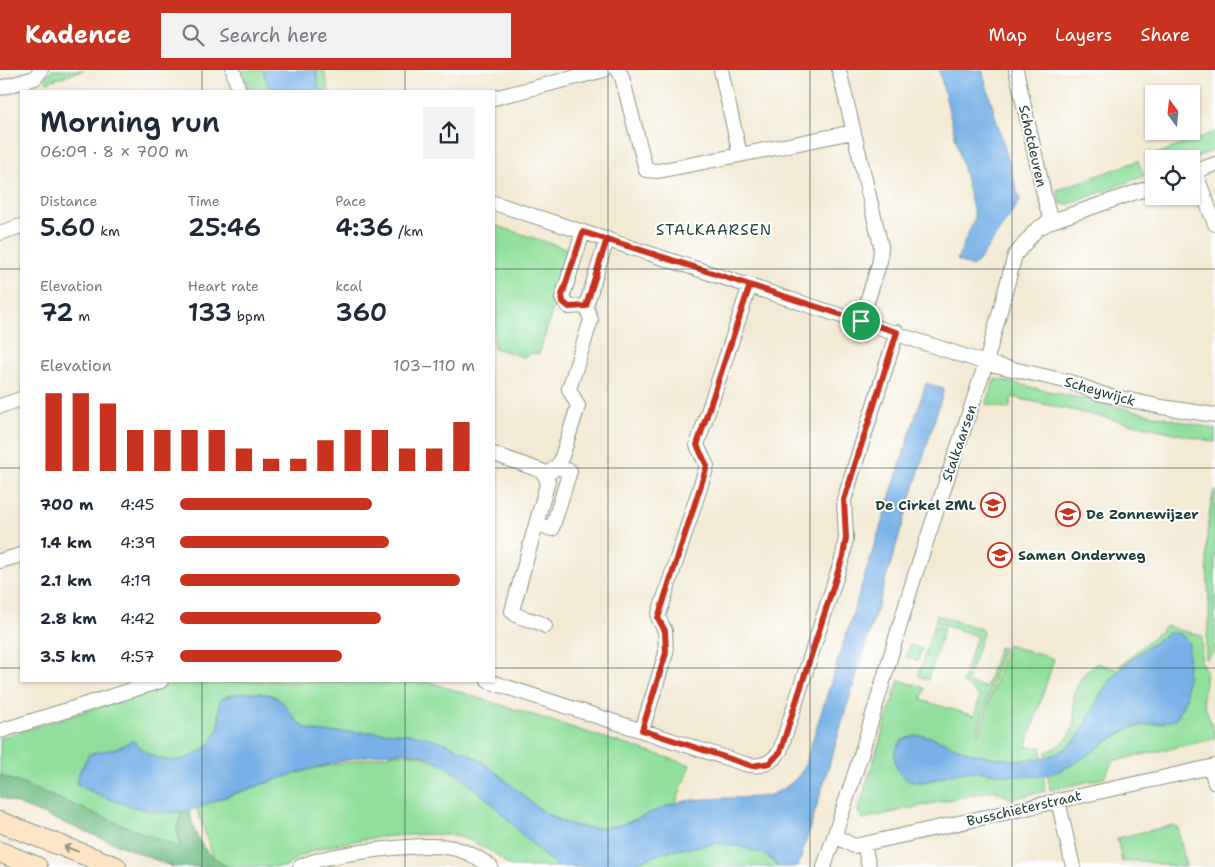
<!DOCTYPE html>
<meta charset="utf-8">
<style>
:root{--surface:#fff;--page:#f2f2f3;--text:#1f2937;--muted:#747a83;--accent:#c8321e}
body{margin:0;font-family:"Shantell Sans",sans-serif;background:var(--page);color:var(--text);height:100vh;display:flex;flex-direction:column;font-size:19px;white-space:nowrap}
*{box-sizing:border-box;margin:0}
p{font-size:16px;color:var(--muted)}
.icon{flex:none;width:28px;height:28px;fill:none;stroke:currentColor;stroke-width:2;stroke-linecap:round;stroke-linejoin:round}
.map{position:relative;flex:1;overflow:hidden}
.details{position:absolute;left:20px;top:20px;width:475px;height:592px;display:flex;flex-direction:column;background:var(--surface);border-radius:0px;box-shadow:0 1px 4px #0004}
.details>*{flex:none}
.needle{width:32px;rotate:345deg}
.controls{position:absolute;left:1145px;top:15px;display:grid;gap:10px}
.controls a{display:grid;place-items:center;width:55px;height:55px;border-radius:0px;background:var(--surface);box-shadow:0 1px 4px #0004;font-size:25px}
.pin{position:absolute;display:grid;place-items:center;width:42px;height:42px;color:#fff;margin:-21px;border:2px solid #fff;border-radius:50%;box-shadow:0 1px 5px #0007}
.round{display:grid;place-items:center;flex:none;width:52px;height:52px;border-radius:0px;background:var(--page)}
.headline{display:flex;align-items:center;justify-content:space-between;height:85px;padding:0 20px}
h1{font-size:28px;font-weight:600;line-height:38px}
.stats{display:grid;grid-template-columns:repeat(3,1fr);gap:8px;height:85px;padding:5px 20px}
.stats div{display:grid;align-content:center}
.stats b{font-size:25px;font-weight:600}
.stats small{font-size:14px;font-weight:400}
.stats p{font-size:14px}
.chart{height:140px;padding:10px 20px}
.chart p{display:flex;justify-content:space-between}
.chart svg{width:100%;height:90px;margin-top:5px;stroke:var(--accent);stroke-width:6}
ul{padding:0 20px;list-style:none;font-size:16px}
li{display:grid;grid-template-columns:80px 60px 1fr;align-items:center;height:38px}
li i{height:12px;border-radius:6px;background:var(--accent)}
header{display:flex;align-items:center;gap:30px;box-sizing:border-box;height:70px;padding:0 25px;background:var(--accent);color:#fff}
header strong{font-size:24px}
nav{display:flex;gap:28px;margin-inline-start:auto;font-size:18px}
.search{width:350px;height:45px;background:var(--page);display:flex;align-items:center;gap:12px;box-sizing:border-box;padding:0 18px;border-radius:0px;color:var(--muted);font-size:19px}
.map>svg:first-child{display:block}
.green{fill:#91df9d;stroke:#588e68}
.forest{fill:#74be84;stroke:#4a7e5c}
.water{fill:#76b0e6;stroke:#4a768d}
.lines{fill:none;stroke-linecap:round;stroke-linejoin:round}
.street-casing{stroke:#899484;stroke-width:16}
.secondary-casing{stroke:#899484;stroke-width:22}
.street{stroke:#fff;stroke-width:14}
.secondary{stroke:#fde5c5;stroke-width:20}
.oneway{stroke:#8e917c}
.route-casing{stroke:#fff;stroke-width:10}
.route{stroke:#c8321e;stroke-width:6}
.grid{fill:none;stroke:#1f3d34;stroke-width:1;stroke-opacity:0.55}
.labels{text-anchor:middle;stroke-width:4;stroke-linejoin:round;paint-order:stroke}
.street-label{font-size:14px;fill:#1f3d34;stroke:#fff}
.poi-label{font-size:14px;font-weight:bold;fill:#1f3d34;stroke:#fff;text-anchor:start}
.neighbourhood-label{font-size:15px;letter-spacing:1px;fill:#1f3d34;stroke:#fff}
</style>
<header>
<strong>Kadence</strong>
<div class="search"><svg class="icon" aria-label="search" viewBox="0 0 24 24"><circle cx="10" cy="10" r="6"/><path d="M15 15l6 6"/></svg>Search here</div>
<nav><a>Map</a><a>Layers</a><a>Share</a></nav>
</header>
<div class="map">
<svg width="1215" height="797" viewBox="0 0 1215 797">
<rect width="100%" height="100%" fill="#fff"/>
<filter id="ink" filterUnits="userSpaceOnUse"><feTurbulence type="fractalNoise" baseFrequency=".02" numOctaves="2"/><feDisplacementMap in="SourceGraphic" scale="10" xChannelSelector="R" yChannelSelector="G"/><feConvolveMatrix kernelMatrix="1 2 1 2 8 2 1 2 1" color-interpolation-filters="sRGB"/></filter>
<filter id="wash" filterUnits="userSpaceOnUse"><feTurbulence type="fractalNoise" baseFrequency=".0096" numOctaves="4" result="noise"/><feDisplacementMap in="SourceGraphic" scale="20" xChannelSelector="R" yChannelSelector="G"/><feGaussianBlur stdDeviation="1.12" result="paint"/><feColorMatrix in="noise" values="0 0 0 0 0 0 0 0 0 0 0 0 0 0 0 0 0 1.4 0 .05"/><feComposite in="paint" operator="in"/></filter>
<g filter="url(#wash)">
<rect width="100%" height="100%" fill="#f3ead4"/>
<path class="green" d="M 51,0 L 84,0 L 47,12 L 44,9 Z
M 243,0 L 263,0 L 270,21 L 249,21 Z
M 316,0 L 324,0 L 329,21 L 319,21 Z
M 1215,62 L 1215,80 L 1191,89 L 1154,89 L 1154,101 L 1149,87 Z
M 1138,91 L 1144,106 L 1066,135 L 1060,133 L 1057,120 Z
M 494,155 L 571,180 L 539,284 L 531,283 L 524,287 L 494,278 Z
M 995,309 L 1215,359 L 1215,372 L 1012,327 L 1009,339 L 986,334 Z
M 1215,419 L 1215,581 L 1206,590 C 1205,570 1210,551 1209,531 C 1207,493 1203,456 1215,419 Z
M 937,545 L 981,559 L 983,563 L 970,603 L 965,601 L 977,566 L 935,552 Z
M 934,555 L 944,558 L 928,610 L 918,606 Z
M 1166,556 L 1202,566 L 1201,592 L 1206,601 L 1203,630 L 1215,664 L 1214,669 L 1113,691 L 1104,708 L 1050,720 L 1048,704 L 1131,658 L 1163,653 L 1179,644 L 1186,628 L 1168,563 C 1149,577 1126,591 1111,609 C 1087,638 1089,674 1047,687 L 1046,682 C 1100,661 1049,625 1097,593 L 1116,599 Z
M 910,575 L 922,579 L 918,591 L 906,587 Z
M 1007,575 L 1054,589 L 1026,677 L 1041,677 L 1042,688 C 1019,692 993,689 970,683 C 951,678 930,660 909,667 C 884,676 895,711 919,712 C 932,713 947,704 960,702 C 987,700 1016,704 1043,705 L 1045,721 L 1011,729 L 993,720 L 863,749 L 858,741 L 899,610 L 925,618 L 921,630 L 974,646 L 980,626 C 972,623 970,615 962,613 L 964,606 L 969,607 L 967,612 L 986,618 L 999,577 L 1003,578 L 977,662 L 979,663 Z
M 183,611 L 426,611 L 690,695 L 676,733 C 645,745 618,762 583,757 C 545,751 523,724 495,702 C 489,697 483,691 477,688 C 450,676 423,665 394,663 C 372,662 326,667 308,659 C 294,653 288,636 276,627 C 266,621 229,621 221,630 C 218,633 220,651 218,659 C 204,697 156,700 133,670 L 118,678 L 89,684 L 78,705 L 76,714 C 111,732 144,739 182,743 L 177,757 L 181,779 L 0,705 L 0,668 Z
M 395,684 L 419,685 L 445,696 L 486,728 L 558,797 C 547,797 522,797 512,797 C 506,795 499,787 494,783 C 483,777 471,770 459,767 C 428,759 304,770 287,797 L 217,797 L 196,737 L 304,700 Z
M 1173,755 L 1178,758 L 1186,797 C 1162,797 1148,788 1122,792 L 1117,768 Z
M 719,773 C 736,775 768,780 777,797 L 627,797 L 664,782 Z"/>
<path class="forest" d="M 0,705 L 180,778 L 177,757 L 182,743 L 189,739 C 196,770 200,780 228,797 L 173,797 L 0,727 Z"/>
<path class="water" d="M 263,0 L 316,0 L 319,21 L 270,21 Z
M 939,0 L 982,0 L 1020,131 L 978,192 L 972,197 L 957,190 L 975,147 Z
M 926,313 L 944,319 L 798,797 L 777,797 L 774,791 L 765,785 L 741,777 L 719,773 L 664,782 L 627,797 L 558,797 C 513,763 480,708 425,686 C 384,670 267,713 224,727 C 212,732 193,741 181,742 C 148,746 105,729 76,714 L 78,705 L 89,684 L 118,678 L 133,670 C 155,701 204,696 218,659 C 221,649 217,638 221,629 C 239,621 272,618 285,635 C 292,643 297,655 308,659 C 321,664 337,662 350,662 C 380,662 414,661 443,672 C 470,683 494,699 516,719 C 537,737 548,749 576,756 C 622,767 645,739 685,731 C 712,727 741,729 768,726 C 783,720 797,712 804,697 Z
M 1168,563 L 1180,563 L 1189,573 L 1186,628 L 1176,649 C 1161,655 1144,652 1128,659 C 1101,672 1080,696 1050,704 C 1020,712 990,699 960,702 C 945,704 926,715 912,711 C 903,709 897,701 895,692 C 893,685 896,677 901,672 C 921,654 951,678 972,683 C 991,688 1013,691 1032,690 C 1087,684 1083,646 1110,611 C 1124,592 1148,577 1168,563 Z"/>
</g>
<g filter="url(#ink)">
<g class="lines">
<defs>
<path id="street" d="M 233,0 L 239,21
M 618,0 L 622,7 L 646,100 L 658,101 L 740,85
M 721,0 L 740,85 L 853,62
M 839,0 L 881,176 L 880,191 L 861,251
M 1016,0 L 1047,138 L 1052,151
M 0,18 L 35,8 L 41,0
M 494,28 L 604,0
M 1195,102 L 1215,154
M 1191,103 L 1215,94
M 494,133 L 986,293 L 1070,312 L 1102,324 L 1162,337 L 1215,345
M 583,162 L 562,228 L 569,237 L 586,236
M 0,163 L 21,156
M 0,336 L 21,329
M 494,384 L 542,401 L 548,411 L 512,541 C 519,551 536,548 545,556
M 546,406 L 560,393 L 578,336 L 569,319 L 591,250 L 586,236 L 607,169
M 537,454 L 552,459 L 570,401 L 557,397
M 0,491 L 21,485
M 488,611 L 745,694 C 760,698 771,694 780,681 L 843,486 L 846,468 L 844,430 L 897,262
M 642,660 L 666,583 L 665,561 L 658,547 L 707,396 L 697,375 L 750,215
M 0,661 L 161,611
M 1211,697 L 1215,713
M 1058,730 L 1073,797
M 835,766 L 854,776 L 864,774 L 1215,696
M 864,774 L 869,797
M 300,797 C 321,784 420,773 447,777 C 463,779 478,787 491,797
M 824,797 L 860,688 L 914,508 L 986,293 L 1015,185 L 1037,159 L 1052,151 L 1154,116"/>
<path id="secondary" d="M 0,752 L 116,797
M 0,782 L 37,797"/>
</defs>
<use href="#street" class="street-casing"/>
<use href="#secondary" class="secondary-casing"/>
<use href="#street" class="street"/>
<use href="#secondary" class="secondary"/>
</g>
<defs><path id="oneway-shaft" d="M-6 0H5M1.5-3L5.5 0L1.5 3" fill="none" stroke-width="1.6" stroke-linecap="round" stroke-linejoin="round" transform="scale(1.25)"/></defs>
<use class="oneway" href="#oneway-shaft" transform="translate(71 779) rotate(-159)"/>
</g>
<g class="lines" filter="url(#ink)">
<defs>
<path id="route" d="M 861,251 L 607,169 L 586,236 L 569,237 L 563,232 L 562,225 L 583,162 L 750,215 L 697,375 L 707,396 L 658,548 L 665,561 L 666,583 L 642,660 L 752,696 L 770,693 L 780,682 L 843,486 L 846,468 L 844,430 L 897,262 L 861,251"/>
</defs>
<use href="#route" class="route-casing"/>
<use href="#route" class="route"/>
</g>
<path class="grid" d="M 202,0 L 202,21M 405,0 L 405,21M 608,0 L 608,797M 810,0 L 810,797M 1012,0 L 1012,797M 0,199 L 21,199M 494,199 L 1215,199M 0,398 L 21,398M 494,398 L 1215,398M 0,598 L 21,598M 494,598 L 1215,598M 202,611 L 202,797M 405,611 L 405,797"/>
<defs>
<symbol id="school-ring" viewBox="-11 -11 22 22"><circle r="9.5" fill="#fff" stroke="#c8321e" stroke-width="1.5"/><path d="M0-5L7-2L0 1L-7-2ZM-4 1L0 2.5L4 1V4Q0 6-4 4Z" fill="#c8321e"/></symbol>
</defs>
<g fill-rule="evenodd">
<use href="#school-ring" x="979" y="421" width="28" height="28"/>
<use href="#school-ring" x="1054" y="430" width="28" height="28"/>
<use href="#school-ring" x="986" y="471" width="28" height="28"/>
</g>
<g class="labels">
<g class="street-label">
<text transform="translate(1033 76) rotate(77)" y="5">Schotdeuren</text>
<text transform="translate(1100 321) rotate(16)" y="5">Scheywijck</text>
<text transform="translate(959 373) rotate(-71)" y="5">Stalkaarsen</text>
<text transform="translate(1024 738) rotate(-13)" y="5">Busschieterstraat</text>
</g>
<g class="poi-label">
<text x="976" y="440" text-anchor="end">De Cirkel ZML</text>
<text x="1086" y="449">De Zonnewijzer</text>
<text x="1018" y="490">Samen Onderweg</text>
</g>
<g class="neighbourhood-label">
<text x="714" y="165">STALKAARSEN</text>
</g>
</g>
</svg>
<div class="controls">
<a><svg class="needle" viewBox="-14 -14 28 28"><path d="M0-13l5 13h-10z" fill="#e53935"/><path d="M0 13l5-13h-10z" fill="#747a83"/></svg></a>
<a><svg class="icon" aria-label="locate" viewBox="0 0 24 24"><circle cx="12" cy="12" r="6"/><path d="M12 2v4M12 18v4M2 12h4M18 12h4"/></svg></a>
</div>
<div class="pin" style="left:861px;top:251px;background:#1e9e55"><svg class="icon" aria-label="arrive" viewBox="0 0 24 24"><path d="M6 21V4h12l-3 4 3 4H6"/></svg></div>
<section class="details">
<div class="headline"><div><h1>Morning run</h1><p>06:09 · 8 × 700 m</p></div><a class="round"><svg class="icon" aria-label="share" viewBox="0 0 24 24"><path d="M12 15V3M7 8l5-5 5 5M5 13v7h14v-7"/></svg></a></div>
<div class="stats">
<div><p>Distance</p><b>5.60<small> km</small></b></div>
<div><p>Time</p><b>25:46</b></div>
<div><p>Pace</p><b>4:36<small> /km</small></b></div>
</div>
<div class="stats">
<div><p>Elevation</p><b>72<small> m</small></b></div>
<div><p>Heart rate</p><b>133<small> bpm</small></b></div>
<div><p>kcal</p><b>360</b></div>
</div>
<div class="chart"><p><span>Elevation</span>103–110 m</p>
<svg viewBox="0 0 160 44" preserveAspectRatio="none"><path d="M5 44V6M15 44V6M25 44V11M35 44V24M45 44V24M55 44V24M65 44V24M75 44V33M85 44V38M95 44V38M105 44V29M115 44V24M125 44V24M135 44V33M145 44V33M155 44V20"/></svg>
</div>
<ul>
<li><b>700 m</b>4:45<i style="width:65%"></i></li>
<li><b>1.4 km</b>4:39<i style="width:71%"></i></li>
<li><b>2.1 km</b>4:19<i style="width:95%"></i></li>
<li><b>2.8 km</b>4:42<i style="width:68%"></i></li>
<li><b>3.5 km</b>4:57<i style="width:55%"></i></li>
</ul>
</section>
</div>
